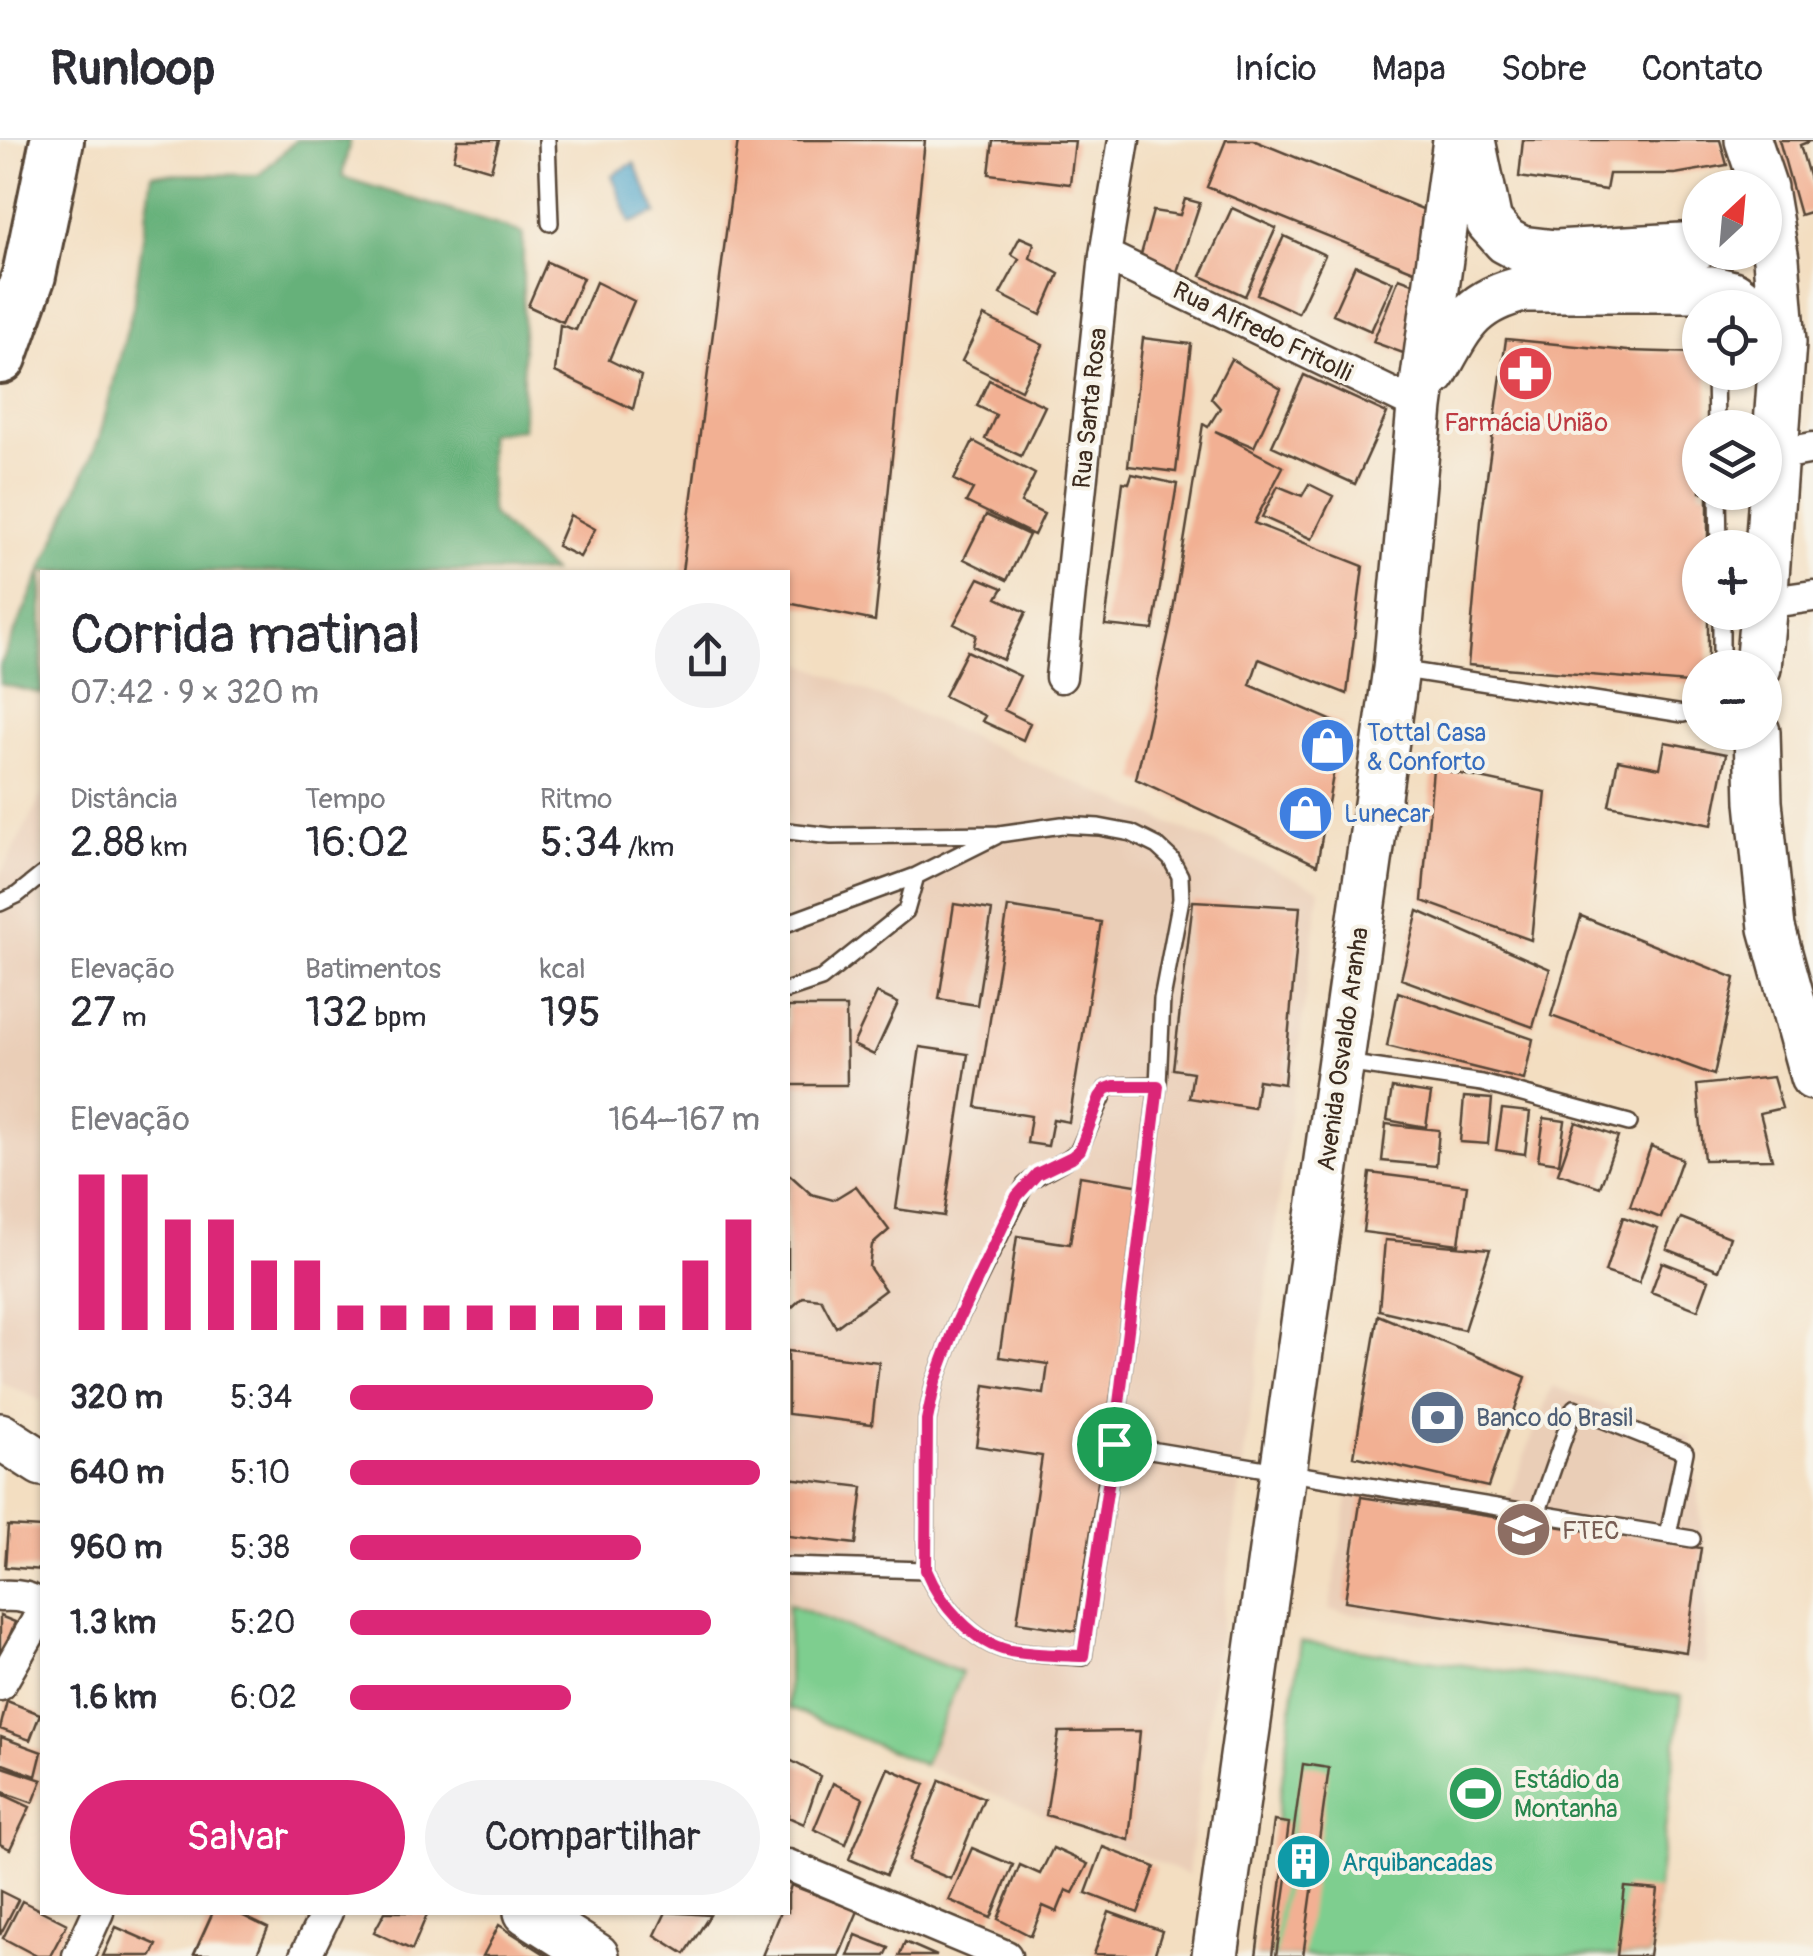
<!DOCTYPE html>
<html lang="pt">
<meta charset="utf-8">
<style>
:root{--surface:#fff;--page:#f2f2f3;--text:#2b2b33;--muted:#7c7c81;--line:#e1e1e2;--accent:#db2777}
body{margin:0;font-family:Pangolin,sans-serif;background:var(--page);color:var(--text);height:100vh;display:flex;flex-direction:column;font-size:38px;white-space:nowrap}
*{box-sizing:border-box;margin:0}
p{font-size:32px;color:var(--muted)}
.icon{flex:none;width:55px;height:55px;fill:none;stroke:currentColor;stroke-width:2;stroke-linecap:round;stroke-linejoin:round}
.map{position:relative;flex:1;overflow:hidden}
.side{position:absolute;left:40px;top:430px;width:750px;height:1345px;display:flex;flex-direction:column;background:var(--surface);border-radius:0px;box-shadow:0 2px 8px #0004}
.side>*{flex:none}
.needle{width:65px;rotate:26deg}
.tools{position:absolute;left:1682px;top:30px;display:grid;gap:20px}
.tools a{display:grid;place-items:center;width:100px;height:100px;border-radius:50%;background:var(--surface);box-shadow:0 2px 8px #0004;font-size:50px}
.pin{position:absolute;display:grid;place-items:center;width:85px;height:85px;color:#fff;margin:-42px;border:5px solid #fff;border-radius:50%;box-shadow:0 2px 10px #0007}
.round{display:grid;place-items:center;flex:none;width:105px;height:105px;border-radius:52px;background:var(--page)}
.summary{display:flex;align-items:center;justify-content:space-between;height:170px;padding:0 30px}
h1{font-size:55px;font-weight:600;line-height:75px}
.figures{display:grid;grid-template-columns:repeat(3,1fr);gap:15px;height:170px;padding:10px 30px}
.figures div{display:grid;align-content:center}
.figures b{font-size:42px;font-weight:600}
.figures small{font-size:28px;font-weight:400}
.figures p{font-size:28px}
.chart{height:280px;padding:20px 30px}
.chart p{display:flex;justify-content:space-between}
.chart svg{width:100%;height:180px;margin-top:10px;stroke:var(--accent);stroke-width:6}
.cta{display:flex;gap:20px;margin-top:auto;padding:20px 30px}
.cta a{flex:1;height:115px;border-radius:60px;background:var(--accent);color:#fff;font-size:40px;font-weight:600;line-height:115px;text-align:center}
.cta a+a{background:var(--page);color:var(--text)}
ul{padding:0 30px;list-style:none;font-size:32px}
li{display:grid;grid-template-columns:160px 120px 1fr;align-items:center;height:75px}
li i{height:25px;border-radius:12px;background:var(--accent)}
header{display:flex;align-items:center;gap:60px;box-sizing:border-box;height:140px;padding:0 50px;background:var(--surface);border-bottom:2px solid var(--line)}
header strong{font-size:48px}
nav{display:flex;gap:55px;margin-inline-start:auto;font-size:35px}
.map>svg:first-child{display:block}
.built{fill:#eaceb7}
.green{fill:#7ece8f;stroke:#5c7c56;stroke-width:2.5}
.forest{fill:#66b17a;stroke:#506e4c;stroke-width:2.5}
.water{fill:#4da4ca;stroke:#446774;stroke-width:2.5}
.building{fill:#f2b093}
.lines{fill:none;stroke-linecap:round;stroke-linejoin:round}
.service-casing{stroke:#574536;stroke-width:20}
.minor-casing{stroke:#574536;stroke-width:35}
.secondary-casing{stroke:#574536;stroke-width:50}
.trunk-casing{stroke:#574536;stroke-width:58}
.service{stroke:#fff;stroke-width:15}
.minor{stroke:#fff;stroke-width:30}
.secondary{stroke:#fff;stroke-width:45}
.trunk{stroke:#fff;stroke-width:52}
.route-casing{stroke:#fff;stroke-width:20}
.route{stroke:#db2777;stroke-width:12}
.labels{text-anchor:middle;stroke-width:8;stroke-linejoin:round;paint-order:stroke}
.street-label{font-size:25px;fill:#3b2a1e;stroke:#f7f3e8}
.health-label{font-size:25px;fill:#be3a42;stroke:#f7f3e8}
.shop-label{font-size:25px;fill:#366cbe;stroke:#f7f3e8;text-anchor:start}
.service-label{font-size:25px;fill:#4e5e75;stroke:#f7f3e8;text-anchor:start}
.education-label{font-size:25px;fill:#785e54;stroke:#f7f3e8;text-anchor:start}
.leisure-label{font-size:25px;fill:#27864d;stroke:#f7f3e8;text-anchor:start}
.culture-label{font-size:25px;fill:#0d838f;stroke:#f7f3e8;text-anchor:start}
</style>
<header>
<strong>Runloop</strong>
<nav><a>Início</a><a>Mapa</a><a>Sobre</a><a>Contato</a></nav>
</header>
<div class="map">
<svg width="1813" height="1816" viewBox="0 0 1813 1816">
<rect width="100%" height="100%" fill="#f7f3e8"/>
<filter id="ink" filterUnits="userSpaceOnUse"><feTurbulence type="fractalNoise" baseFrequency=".01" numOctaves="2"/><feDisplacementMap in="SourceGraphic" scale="20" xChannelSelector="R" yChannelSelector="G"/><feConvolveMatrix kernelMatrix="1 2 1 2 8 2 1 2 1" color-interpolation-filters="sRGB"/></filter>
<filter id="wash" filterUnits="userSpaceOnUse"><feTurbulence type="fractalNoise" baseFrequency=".0048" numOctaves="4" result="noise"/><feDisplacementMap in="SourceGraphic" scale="40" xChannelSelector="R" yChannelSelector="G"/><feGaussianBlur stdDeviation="2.25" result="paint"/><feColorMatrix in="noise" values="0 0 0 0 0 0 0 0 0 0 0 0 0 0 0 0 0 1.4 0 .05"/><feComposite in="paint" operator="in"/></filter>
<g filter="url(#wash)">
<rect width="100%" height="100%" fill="#f3dec1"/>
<path class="built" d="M 788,517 L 1320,749 L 1188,1735 L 788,1569 Z
M 42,654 L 42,1261 L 0,1242 L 0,736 Z
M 1552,1246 L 1690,1296 L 1706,1417 L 1706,1525 L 1329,1470 L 1352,1336 L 1506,1364 Z"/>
<path class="green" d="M 788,1464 L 962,1533 L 924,1625 L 788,1568 Z
M 1301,1502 L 1682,1556 L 1649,1816 L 1258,1816 Z"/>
<path class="forest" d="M 296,0 L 350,0 L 342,37 L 523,93 L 523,289 L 488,293 L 491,374 L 552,432 L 42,432 L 42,554 L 0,544 L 0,526 L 99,299 L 133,167 L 152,34 L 259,35 Z"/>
<path class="water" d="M 634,23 L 657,73 L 630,83 L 612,35 Z"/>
<g id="blocks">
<path class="building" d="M 458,0 L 499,0 L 491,30 L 454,19 Z
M 738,0 L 925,0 L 875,481 L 788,463 L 788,432 L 682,432 Z
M 993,0 L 1075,1 L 1070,44 L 989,34 Z
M 1226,0 L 1253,0 L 1442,77 L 1419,133 L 1207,47 Z
M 1523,0 L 1720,0 L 1727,25 L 1675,34 L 1609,34 L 1606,50 L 1519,37 Z
M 1779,0 L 1813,0 L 1800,5 L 1813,50 L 1813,71 L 1800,75 Z
M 1185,59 L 1200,63 L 1177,132 L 1139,122 L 1153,71 L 1180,75 Z
M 1232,68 L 1276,88 L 1245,156 L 1201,136 Z
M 1284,96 L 1325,115 L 1298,173 L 1257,154 Z
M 1020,97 L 1034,103 L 1030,118 L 1059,134 L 1041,175 L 1000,154 L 1019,119 L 1011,114 Z
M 547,122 L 583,138 L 563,182 L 528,166 Z
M 1355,125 L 1393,142 L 1371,191 L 1333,174 Z
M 1399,138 L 1418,145 L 1414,217 L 1373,202 Z
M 596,142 L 634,161 L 609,220 L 641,236 L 633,269 L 555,232 L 560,185 L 576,190 Z
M 984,176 L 1043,205 L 1021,250 L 962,221 Z
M 1143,198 L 1191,204 L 1176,332 L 1128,326 Z
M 1506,199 L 1628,211 L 1700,213 L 1700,232 L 1708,232 L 1708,288 L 1700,288 L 1700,352 L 1708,352 L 1708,408 L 1700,408 L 1700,472 L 1708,472 L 1708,528 L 1700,528 L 1700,544 L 1468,525 L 1481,380 Z
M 1231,219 L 1281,249 L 1254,307 L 1215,291 L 1283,327 L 1254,383 L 1363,426 L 1347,554 L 1259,519 L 1250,545 L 1342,585 L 1317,725 L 1136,639 L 1171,483 L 1203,284 L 1208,287 L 1220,268 L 1211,258 Z
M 1304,235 L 1387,273 L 1355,344 L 1272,306 Z
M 989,240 L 1045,266 L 1021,316 L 985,299 L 996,275 L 977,266 Z
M 973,301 L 1035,334 L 1021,363 L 1044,374 L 1034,395 L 966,362 L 973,349 L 954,340 Z
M 1132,334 L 1177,344 L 1153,490 L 1105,485 L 1123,342 L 1129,343 Z
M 1309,344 L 1333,356 L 1312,399 L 1262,377 L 1278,346 L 1302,356 Z
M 570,375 L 595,389 L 580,417 L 557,406 Z
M 986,375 L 1029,395 L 1007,440 L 964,419 Z
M 979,438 L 1003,448 L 997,458 L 1026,472 L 1003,520 L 973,506 L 976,495 L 954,484 Z
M 967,511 L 1020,536 L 1004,570 L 1030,583 L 1023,600 L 982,581 L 985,576 L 944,556 Z
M 1665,602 L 1726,614 L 1712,685 L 1609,665 L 1618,620 L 1660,628 Z
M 1433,628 L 1546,652 L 1531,800 L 1422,761 Z
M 1193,761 L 1300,767 L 1284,944 L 1258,940 L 1254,968 L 1189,958 L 1193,932 L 1173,929 Z
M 954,764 L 992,770 L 977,865 L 939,859 Z
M 1008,767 L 1101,782 L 1069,982 L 1053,979 L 1048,1006 L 1027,1003 L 1031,976 L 976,967 Z
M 1418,771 L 1550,829 L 1533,887 L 1401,839 Z
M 1581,776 L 1735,838 L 1714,935 L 1551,876 Z
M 1398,852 L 1533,899 L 1524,940 L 1387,906 Z
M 877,853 L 898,863 L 874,915 L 853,905 Z
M 788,867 L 846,867 L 847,945 L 788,945 Z
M 920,907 L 968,914 L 944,1076 L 896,1069 Z
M 1773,937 L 1782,968 L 1760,973 L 1772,1019 L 1704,1020 L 1697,945 Z
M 1392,948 L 1431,954 L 1426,987 L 1387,980 Z
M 1464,957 L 1492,959 L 1488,1004 L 1460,1002 Z
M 1502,969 L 1530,972 L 1525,1014 L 1496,1010 Z
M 1544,978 L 1565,981 L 1559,1023 L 1538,1020 Z
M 1576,982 L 1618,997 L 1600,1047 L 1558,1033 Z
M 1386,984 L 1439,990 L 1436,1026 L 1382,1021 Z
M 1651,1006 L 1682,1019 L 1661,1078 L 1630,1066 Z
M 1370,1033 L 1467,1045 L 1459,1104 L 1363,1092 Z
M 790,1035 L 811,1054 L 833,1060 L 856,1046 L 889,1090 L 872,1105 L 869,1127 L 885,1150 L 836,1187 L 821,1159 L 803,1157 L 788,1171 L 788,1037 Z
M 1080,1036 L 1142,1046 L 1076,1491 L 1017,1482 L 1042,1316 L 976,1306 L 985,1245 L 1044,1254 L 1048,1224 L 999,1217 L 1017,1096 L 1070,1104 Z
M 1623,1077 L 1658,1089 L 1639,1143 L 1605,1132 Z
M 1681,1078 L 1730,1097 L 1719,1130 L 1667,1109 Z
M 1385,1100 L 1490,1109 L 1464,1190 L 1379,1170 Z
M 1662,1122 L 1709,1140 L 1698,1170 L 1651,1152 Z
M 1378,1175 L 1526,1237 L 1488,1347 L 1354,1316 Z
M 788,1211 L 879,1222 L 872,1284 L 788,1274 Z
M 788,1338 L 863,1347 L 856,1404 L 788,1396 Z
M 1361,1357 L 1701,1408 L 1686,1512 L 1345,1461 Z
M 8,1386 L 42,1388 L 42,1430 L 5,1427 Z
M 0,1476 L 15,1482 L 0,1520 Z
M 7,1561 L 40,1574 L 30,1600 L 0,1589 Z
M 1140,1591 L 1129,1700 L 1046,1675 L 1059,1592 Z
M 1,1597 L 42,1612 L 36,1636 L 0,1623 Z
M 788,1619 L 820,1636 L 804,1684 L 788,1677 Z
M 1303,1624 L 1329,1628 L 1303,1816 L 1276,1816 Z
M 0,1626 L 42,1640 L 33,1663 L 0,1651 Z
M 888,1628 L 925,1644 L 886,1735 L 849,1719 Z
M 940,1640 L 984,1658 L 951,1739 L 908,1721 Z
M 833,1643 L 863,1658 L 846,1704 L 814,1689 Z
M 0,1653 L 30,1667 L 10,1709 L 0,1704 Z
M 1274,1681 L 1289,1683 L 1272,1816 L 1256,1816 Z
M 1103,1707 L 1155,1727 L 1138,1773 L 1086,1753 Z
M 972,1708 L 1013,1725 L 991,1778 L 949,1760 Z
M 1053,1708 L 1088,1724 L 1073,1753 L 1066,1750 L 1057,1772 L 1043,1766 L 1031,1796 L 998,1779 L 1020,1725 L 1040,1734 Z
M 791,1745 L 858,1771 L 839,1816 L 762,1816 L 780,1772 L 788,1772 L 788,1755 Z
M 1625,1747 L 1658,1750 L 1649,1816 L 1617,1816 Z
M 0,1751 L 18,1760 L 0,1795 Z
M 22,1761 L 67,1784 L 50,1816 L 37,1816 L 3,1798 Z
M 213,1772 L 235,1772 L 268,1788 L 256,1816 L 194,1814 Z
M 385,1772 L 428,1772 L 412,1810 L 374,1792 Z
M 666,1772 L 710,1775 L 685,1814 L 655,1795 Z
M 1109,1772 L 1162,1791 L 1154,1816 L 1094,1814 Z
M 499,1785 L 548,1816 L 483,1816 Z
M 116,1787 L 157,1805 L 152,1816 L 103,1816 Z
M 856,1795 L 889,1808 L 885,1816 L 848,1816 Z
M 905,1802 L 937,1816 L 899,1816 Z"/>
</g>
</g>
<g filter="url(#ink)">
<use href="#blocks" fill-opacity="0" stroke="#574536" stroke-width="2.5"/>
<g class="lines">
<defs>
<path id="service" d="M 547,0 L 550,83
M 1715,232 L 1716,288
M 1718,352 L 1719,408
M 1721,472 L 1721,528
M 1398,529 L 1683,574 L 1700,570
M 788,691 L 831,696 L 999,694 L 1062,685 L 1099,687 L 1131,693 L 1157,706 L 1171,719 L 1180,736 L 1181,759 L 1162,859 L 1158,945
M 0,763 L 17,755 L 42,735
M 788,783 L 916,736 L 996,696
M 788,850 L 821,839 L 906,771 L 916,736
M 1345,923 L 1482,943 L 1629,983
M 1158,945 L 1114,1304 L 1083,1517 C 1059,1515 1034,1515 1010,1511 C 973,1503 940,1464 926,1430 L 927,1280 L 935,1242 L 958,1180 L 1025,1045 C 1041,1030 1064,1025 1079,1010 L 1106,949 L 1114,946 Z
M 1114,1304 L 1692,1399
M 1537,1374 L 1574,1268 L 1685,1312 L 1668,1395
M 788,1426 L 926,1430"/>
<path id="minor" d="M 1105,115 L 1420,267
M 1776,315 L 1813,308
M 1765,463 L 1813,456
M 1061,537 L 1105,115 L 1124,0
M 0,1456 C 14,1455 36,1456 42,1470
M 0,1545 L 42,1472
M 788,1725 L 1006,1816
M 78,1816 L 98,1772
M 305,1816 L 327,1772"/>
<path id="secondary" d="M 1472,0 L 1489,82 L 1506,101 L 1521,109 L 1555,113 L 1700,105
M 1748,0 L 1764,48
M 1765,55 L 1776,119 L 1783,202 L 1765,451
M 1434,233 C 1460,187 1469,161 1524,149 L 1713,149 L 1733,154 L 1752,168
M 1758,528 L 1763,472
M 1757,592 L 1759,662 L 1772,788 L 1813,937
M 0,1296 L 42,1323
M 527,1772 L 596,1816
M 1215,1816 L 1396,529 L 1420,267 L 1456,0"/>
<path id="trunk" d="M 0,217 L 29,135 L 57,0"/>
</defs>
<use href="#service" class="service-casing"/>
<use href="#minor" class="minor-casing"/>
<use href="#secondary" class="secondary-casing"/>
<use href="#trunk" class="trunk-casing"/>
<use href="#service" class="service"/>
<use href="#minor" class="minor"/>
<use href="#secondary" class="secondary"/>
<use href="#trunk" class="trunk"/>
</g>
</g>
<g class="lines" filter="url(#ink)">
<defs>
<path id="route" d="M 1114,946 L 1158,946 L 1114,1304 L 1083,1516 C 1059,1515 1034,1515 1010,1511 C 973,1503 940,1464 926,1430 L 927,1280 L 935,1242 L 958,1180 L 1017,1056 L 1037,1034 L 1072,1017 L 1080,1010 L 1100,957 L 1106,949 Z"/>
</defs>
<use href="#route" class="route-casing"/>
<use href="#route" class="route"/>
</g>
<defs>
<symbol id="pharmacy-disc" viewBox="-11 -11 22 22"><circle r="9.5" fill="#e0444e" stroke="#f7f3e8"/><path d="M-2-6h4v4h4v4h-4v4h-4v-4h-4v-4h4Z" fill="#fff"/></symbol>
<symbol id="shop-disc" viewBox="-11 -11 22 22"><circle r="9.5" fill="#3f7fe0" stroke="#f7f3e8"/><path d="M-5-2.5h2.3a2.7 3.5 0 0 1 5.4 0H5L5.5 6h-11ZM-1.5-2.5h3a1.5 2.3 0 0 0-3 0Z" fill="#fff"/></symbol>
<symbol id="bank-disc" viewBox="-11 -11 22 22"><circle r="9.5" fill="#5c6f8a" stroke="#f7f3e8"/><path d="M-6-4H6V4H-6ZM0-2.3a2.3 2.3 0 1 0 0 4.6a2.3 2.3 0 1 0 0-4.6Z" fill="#fff"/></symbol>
<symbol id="university-disc" viewBox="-11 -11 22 22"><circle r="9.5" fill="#8d6e63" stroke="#f7f3e8"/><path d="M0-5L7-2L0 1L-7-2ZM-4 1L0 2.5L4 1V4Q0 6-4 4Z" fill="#fff"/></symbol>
<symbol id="stadium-disc" viewBox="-11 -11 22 22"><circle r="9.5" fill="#2e9e5b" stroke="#f7f3e8"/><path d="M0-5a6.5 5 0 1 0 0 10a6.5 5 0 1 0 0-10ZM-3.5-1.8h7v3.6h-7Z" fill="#fff"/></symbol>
<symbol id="building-disc" viewBox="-11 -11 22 22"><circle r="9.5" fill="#0f9aa8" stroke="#f7f3e8"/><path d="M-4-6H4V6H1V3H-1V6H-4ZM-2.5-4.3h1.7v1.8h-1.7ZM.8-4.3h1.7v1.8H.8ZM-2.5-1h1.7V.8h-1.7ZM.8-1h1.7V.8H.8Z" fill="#fff"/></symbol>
</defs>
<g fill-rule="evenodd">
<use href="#pharmacy-disc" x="1494" y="202" width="63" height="63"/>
<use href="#shop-disc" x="1296" y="574" width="63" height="63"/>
<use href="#shop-disc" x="1274" y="642" width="63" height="63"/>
<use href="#bank-disc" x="1406" y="1246" width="63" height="63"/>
<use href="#university-disc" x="1492" y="1358" width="63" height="63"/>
<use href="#stadium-disc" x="1444" y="1622" width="63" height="63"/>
<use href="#building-disc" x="1272" y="1690" width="63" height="63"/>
</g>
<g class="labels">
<g class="street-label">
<text transform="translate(1263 191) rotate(26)" y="9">Rua Alfredo Fritolli</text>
<text transform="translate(1089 268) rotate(-84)" y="9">Rua Santa Rosa</text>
<text transform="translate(1342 909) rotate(-82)" y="9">Avenida Osvaldo Aranha</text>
</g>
<g class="health-label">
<text x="1526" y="291">Farmácia União</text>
</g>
<g class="shop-label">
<text x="1367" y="601">Tottal Casa<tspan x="1367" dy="29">&amp; Conforto</tspan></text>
<text x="1344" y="682">Lunecar</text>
</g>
<g class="service-label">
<text x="1476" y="1286">Banco do Brasil</text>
</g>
<g class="education-label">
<text x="1562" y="1399">FTEC</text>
</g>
<g class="leisure-label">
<text x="1514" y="1648">Estádio da<tspan x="1514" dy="29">Montanha</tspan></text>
</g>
<g class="culture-label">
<text x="1342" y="1731">Arquibancadas</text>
</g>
</g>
</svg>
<div class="tools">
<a><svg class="needle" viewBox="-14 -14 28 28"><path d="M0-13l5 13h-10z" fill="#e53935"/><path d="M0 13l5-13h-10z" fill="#7c7c81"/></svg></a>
<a><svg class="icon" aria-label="locate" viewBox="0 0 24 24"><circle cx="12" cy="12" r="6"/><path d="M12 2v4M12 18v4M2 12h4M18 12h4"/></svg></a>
<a><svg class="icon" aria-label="layers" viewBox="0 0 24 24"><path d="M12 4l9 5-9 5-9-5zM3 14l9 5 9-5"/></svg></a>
<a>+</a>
<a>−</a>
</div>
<div class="pin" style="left:1114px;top:1304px;background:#1e9e55"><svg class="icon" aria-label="arrive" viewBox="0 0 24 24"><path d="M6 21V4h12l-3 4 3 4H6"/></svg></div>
<section class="side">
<div class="summary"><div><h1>Corrida matinal</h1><p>07:42 · 9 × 320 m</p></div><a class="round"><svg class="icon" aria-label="share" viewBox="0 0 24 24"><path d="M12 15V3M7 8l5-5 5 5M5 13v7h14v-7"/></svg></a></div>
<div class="figures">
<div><p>Distância</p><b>2.88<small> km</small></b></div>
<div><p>Tempo</p><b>16:02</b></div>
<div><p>Ritmo</p><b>5:34<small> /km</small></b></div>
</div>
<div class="figures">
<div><p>Elevação</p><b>27<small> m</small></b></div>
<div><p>Batimentos</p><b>132<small> bpm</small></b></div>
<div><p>kcal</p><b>195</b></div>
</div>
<div class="chart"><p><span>Elevação</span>164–167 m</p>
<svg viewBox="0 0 160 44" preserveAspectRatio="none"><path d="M5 44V6M15 44V6M25 44V17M35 44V17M45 44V27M55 44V27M65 44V38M75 44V38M85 44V38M95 44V38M105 44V38M115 44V38M125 44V38M135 44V38M145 44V27M155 44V17"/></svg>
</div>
<ul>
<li><b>320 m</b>5:34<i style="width:74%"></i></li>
<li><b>640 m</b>5:10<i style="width:100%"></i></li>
<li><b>960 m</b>5:38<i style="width:71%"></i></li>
<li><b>1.3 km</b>5:20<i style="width:88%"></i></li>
<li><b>1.6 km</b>6:02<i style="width:54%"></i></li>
</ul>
<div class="cta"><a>Salvar</a><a>Compartilhar</a></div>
</section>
</div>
